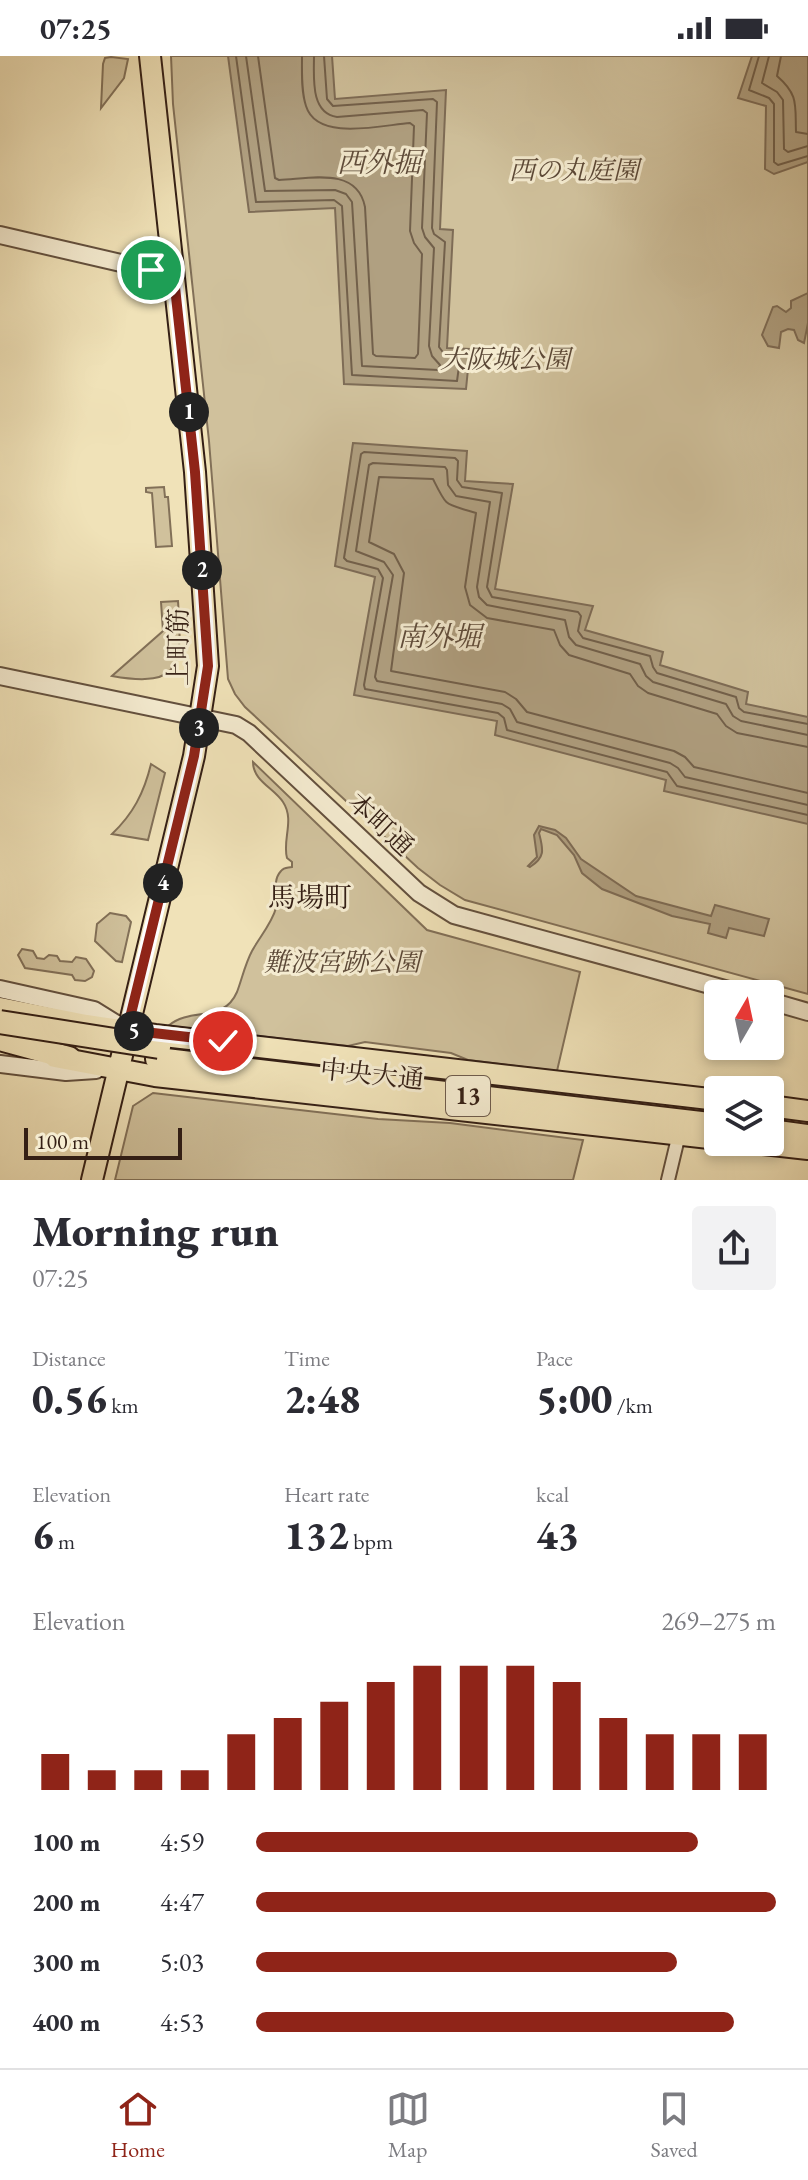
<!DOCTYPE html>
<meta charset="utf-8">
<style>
:root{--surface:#fff;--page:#f2f2f3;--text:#2b2b33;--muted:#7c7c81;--line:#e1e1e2;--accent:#8f2418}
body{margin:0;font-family:"EB Garamond","Noto Serif JP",serif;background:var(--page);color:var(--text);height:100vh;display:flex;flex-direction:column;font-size:30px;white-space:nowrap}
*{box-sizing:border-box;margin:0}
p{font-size:26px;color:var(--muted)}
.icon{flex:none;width:44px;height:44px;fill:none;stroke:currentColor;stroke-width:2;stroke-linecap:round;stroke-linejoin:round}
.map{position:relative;height:1124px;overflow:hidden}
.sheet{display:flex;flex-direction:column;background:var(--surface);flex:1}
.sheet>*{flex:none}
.needle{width:52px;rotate:9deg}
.fabs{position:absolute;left:704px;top:924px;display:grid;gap:16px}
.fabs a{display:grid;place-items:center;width:80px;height:80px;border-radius:8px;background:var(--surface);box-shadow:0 4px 12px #0003;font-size:40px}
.scale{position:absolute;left:24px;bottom:20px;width:158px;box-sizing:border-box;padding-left:8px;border:4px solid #341f15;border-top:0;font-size:22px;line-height:28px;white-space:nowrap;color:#341f15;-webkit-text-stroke:6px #f5ecd1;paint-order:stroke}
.pin{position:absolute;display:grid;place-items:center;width:68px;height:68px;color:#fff;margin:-34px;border:4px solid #fff;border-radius:50%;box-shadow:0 2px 8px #0007}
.km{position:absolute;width:40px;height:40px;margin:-20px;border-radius:50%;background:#222;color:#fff;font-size:22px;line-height:40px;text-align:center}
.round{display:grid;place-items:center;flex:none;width:84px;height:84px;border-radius:8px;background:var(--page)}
.overview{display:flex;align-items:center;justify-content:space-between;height:136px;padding:0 32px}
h1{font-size:44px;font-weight:800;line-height:60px}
.metrics{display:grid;grid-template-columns:repeat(3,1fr);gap:12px;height:136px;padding:8px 32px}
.metrics div{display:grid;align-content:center}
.metrics b{font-size:40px;font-weight:800}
.metrics small{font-size:22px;font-weight:400}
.metrics p{font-size:22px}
.chart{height:224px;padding:16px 32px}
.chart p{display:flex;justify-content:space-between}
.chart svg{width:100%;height:144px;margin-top:8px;stroke:var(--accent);stroke-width:6}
ul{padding:0 32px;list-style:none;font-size:26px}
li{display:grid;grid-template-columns:128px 96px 1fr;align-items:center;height:60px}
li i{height:20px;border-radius:10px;background:var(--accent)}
.status{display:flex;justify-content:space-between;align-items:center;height:56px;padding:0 40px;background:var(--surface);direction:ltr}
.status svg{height:22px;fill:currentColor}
.menu{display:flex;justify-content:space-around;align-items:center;height:112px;border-top:2px solid var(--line);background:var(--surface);font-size:22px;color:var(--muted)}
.menu a{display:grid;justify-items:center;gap:4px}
.menu .current{color:var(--accent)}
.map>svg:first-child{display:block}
.green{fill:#d0c19c;stroke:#827058;stroke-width:2}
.water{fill:#b0a081;stroke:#7e6c56;stroke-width:2}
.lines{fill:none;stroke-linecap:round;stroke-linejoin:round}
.shore{stroke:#72604b;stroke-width:2}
.minor-casing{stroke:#63503e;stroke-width:16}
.tertiary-casing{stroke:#63503e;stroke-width:20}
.primary-casing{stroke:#341f15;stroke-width:24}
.motorway-casing{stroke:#341f15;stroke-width:26}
.minor{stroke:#f5ecd1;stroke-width:12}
.tertiary{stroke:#f5ecd1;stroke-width:16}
.primary{stroke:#f0e2b8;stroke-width:20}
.motorway{stroke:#f0e2b8;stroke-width:22}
.motorway-bridge-casing{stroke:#341f15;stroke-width:26;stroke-linecap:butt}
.motorway-bridge{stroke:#f0e2b8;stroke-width:22}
.route-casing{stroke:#fff;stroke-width:16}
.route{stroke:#8f2418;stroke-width:10}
.labels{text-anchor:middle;stroke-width:6;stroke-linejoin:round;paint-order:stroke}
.shield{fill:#f5ecd1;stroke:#6e5c4d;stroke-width:2}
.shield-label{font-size:24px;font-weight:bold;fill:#341f15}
.park-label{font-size:26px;font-style:italic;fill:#5b4837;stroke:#f5ecd1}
.street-label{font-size:26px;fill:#341f15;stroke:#f5ecd1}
.water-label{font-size:28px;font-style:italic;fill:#5f4c3b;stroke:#f5ecd1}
.neighbourhood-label{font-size:28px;fill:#341f15;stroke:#f5ecd1}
</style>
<div class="status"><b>07:25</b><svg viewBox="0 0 49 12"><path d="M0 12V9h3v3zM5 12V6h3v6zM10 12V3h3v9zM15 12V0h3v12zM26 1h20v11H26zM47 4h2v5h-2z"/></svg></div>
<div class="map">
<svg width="808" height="1124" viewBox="0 0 808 1124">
<rect width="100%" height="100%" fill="#f0e2b8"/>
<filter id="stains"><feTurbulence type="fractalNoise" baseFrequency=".0025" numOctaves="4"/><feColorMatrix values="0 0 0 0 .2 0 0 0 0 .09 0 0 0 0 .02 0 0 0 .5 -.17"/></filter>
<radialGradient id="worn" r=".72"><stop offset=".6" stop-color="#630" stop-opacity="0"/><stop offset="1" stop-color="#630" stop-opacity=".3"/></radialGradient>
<path class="green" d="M 171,0 L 808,0 L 808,938 L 465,844 L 440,829 L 418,812 L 245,651 L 235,638 L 228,623 L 209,385 L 173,48 Z
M 111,1 L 128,3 L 124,22 L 101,52 L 103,8 L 105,2 Z
M 164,431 L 165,441 L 168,441 L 172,490 L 156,491 L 152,437 L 146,436 L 146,432 Z
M 178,545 C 182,606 184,633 112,620 L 163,575 L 161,546 Z
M 253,706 L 427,874 L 580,916 L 557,1015 L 468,1004 L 451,997 L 365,986 L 348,990 L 168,970 C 192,950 223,968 237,936 C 242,923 245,908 252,895 C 259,882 272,867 276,852 C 279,840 271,826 281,815 C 284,811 287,812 292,811 L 292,806 L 287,802 C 282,784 295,764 283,746 C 274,732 253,725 253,706 Z
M 151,708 L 165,717 L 148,784 L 112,778 C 133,758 144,737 151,708 Z
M 110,857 L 126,860 L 131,866 L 122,906 L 116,905 L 95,885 L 97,868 Z
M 22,893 L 33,895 L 37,902 L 44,903 L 49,899 L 57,900 L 60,905 L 72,906 L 76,901 L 86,903 L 94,915 L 92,921 L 85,925 L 75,924 L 72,919 L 25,912 L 18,899 Z
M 153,1037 L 378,1063 L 450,1067 L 583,1084 L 573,1124 L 115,1124 L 133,1050 Z"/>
<path class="water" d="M 228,0 L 332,0 L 335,43 L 446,34 L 440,173 L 453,174 L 447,292 L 470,293 L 466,333 L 344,328 L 335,152 L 249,156 Z
M 752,0 L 808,0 L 808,106 L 774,118 L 765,113 L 766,50 L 738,42 Z
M 808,237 L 808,267 L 804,287 L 798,284 L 794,274 L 788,273 L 781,276 L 779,292 L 768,290 L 762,279 L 773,251 L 777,250 L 786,256 L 791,252 L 791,245 Z
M 353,387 L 467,395 L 465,425 L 513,428 L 495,533 L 593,550 L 585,574 L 663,596 L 660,609 L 748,636 L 746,648 L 808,661 L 808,768 L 664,735 L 666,724 L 495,679 L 497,665 L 354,639 L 375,521 L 335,510 Z
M 539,770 L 555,774 L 566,782 L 581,803 L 636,840 L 711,860 L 715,849 L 769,863 L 764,880 L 729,872 L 726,882 L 708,877 L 710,868 L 672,860 L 602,833 L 582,817 L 574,799 L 557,779 L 541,773 L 539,777 C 543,793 546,801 530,811 L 528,810 L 537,801 L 534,779 Z"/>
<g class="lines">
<path class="shore" d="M 236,0 L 256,146 L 334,144 L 342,150 L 352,319 L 457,325 L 460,303 L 445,299 L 439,291 L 445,186 L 434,178 L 432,172 L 437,46 L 433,43 L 333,50 L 327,43 L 324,0
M 246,0 L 265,135 L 335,134 L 346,138 L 352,146 L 362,310 L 438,314 L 440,309 L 432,300 L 429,290 L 434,192 L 425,181 L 422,172 L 427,57 L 423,54 L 337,61 C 310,57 314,21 314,0
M 258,0 L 275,122 L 279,124 C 309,123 357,110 365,151 L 373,298 L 376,300 L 415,302 L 418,298 L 422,198 L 414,187 L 410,175 L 414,70 L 410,67 C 382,69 317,86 306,50 C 301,35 302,16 302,0
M 759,0 L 749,34 L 769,42 L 774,48 L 774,106 L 778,109 L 808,100
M 769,0 L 762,27 L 777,36 L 783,44 L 784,93 L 788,96 L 808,90
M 781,0 L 777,20 C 799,39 795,49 796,76 L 808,78
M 808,668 L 744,656 L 739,652 L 736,641 L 657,617 L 653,611 L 650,600 L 583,582 L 578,575 L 581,560 L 578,556 L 492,541 L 487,531 L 502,437 L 462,431 L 457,424 L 458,405 L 455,402 L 364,396 L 361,398 L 344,502 L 347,505 L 378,513 L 383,522 L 364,629 L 365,633 L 498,657 L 504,662 L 507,674 L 667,716 L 677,730 L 808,759
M 808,679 L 741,665 L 733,660 L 726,648 L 653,626 L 646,620 L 640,608 L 576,589 L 569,581 L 565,564 L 487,549 L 479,541 L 477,531 L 490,446 L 456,440 L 448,429 L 447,414 L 445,411 L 373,407 L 369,409 L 356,495 L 384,506 L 393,519 L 375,621 L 377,625 L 502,648 L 510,653 L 517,666 L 670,707 L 678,712 L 685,721 L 808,749
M 808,691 L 737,677 L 726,670 L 717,658 L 648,637 L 638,630 L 630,618 L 569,599 L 560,589 L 554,574 L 487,562 L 470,549 L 465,531 L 476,457 C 444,447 448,453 433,423 L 379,421 L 369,486 L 394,498 L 404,517 L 391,615 L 505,636 L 516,643 L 527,656 L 674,695 L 685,701 L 694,711 L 808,737"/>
<defs>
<path id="minor" d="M 668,1124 L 679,1078"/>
<path id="tertiary" d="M 0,179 L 151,214 L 174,222
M 0,620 L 236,669 L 249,677 L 419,837 L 454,859 L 743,938
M 0,933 L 94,954 L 123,972
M 770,945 L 808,956
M 0,1008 L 66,1016 L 96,1014"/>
<path id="primary" d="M 0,952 L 86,969 L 155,979 L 718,1044
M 55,1001 L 155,1020 L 718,1083
M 770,1050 L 808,1055
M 744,1086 L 808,1093
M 92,1124 L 194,700 L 208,610 L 195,416 L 150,0"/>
<path id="motorway" d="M 0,983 L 69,1002
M 157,1003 L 718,1069
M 770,1075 L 808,1080"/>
</defs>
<use href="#minor" class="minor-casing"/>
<use href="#tertiary" class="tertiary-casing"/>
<use href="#primary" class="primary-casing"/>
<use href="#motorway" class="motorway-casing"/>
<use href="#minor" class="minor"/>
<use href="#tertiary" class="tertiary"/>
<use href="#primary" class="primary"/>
<use href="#motorway" class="motorway"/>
<defs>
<path id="motorway-bridge" d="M 0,966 L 159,991"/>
</defs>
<use href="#motorway-bridge" class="motorway-bridge-casing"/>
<use href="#motorway-bridge" class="motorway-bridge"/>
</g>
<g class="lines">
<defs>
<path id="route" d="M 151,214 L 174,222 L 195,416 L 208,610 L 194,700 L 127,974 L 223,985"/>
</defs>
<use href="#route" class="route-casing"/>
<use href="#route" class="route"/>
</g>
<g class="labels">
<rect class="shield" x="446" y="1020" width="44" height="40" rx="6"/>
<g class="shield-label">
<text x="468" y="1048">13</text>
</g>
<g class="park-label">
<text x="574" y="123">西の丸庭園</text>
<text x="505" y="312">大阪城公園</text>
<text x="342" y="915">難波宮跡公園</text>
</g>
<g class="street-label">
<text transform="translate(178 591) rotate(-90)" y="9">上町筋</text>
<text transform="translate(381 768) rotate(43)" y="9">本町通</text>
<text transform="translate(372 1018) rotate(6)" y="9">中央大通</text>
</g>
<g class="water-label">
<text x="379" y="116">西外掘</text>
<text x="439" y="590">南外堀</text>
</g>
<g class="neighbourhood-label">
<text x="310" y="851">馬場町</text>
</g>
</g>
<rect width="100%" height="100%" filter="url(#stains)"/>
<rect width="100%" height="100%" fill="url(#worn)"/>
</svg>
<div class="fabs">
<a><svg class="needle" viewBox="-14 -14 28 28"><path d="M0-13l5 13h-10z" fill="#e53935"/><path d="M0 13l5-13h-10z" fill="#7c7c81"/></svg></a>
<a><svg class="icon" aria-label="layers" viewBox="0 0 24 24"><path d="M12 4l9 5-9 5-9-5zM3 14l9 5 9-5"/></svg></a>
</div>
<div class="scale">100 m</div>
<div class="pin" style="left:151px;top:214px;background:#1e9e55"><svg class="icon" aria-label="arrive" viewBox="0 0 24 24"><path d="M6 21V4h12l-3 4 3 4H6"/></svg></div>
<div class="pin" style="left:223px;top:985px;background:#d93025"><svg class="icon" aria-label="check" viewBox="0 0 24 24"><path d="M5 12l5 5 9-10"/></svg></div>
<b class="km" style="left:189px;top:356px">1</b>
<b class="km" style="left:202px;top:514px">2</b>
<b class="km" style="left:199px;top:672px">3</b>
<b class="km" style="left:163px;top:827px">4</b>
<b class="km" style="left:134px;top:975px">5</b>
</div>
<section class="sheet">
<div class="overview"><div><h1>Morning run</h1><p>07:25</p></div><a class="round"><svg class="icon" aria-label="share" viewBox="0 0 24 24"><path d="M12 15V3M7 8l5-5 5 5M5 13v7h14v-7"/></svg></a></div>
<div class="metrics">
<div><p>Distance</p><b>0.56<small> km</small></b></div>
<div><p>Time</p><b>2:48</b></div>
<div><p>Pace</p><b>5:00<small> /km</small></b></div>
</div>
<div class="metrics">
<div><p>Elevation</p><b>6<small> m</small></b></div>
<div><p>Heart rate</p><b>132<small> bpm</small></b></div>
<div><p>kcal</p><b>43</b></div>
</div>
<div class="chart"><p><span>Elevation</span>269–275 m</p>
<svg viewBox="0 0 160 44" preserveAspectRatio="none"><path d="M5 44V33M15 44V38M25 44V38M35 44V38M45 44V27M55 44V22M65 44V17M75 44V11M85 44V6M95 44V6M105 44V6M115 44V11M125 44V22M135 44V27M145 44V27M155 44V27"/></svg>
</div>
<ul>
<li><b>100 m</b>4:59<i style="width:85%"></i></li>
<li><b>200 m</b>4:47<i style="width:100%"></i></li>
<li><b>300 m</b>5:03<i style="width:81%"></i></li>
<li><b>400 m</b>4:53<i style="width:92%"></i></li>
</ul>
</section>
<nav class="menu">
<a class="current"><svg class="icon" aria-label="home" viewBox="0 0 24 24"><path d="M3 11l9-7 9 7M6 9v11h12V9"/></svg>Home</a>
<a><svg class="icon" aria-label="map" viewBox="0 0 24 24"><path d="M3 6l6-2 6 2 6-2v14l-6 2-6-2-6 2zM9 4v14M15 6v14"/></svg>Map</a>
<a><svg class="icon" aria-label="saved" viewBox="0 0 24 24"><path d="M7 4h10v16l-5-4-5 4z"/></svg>Saved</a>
</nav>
